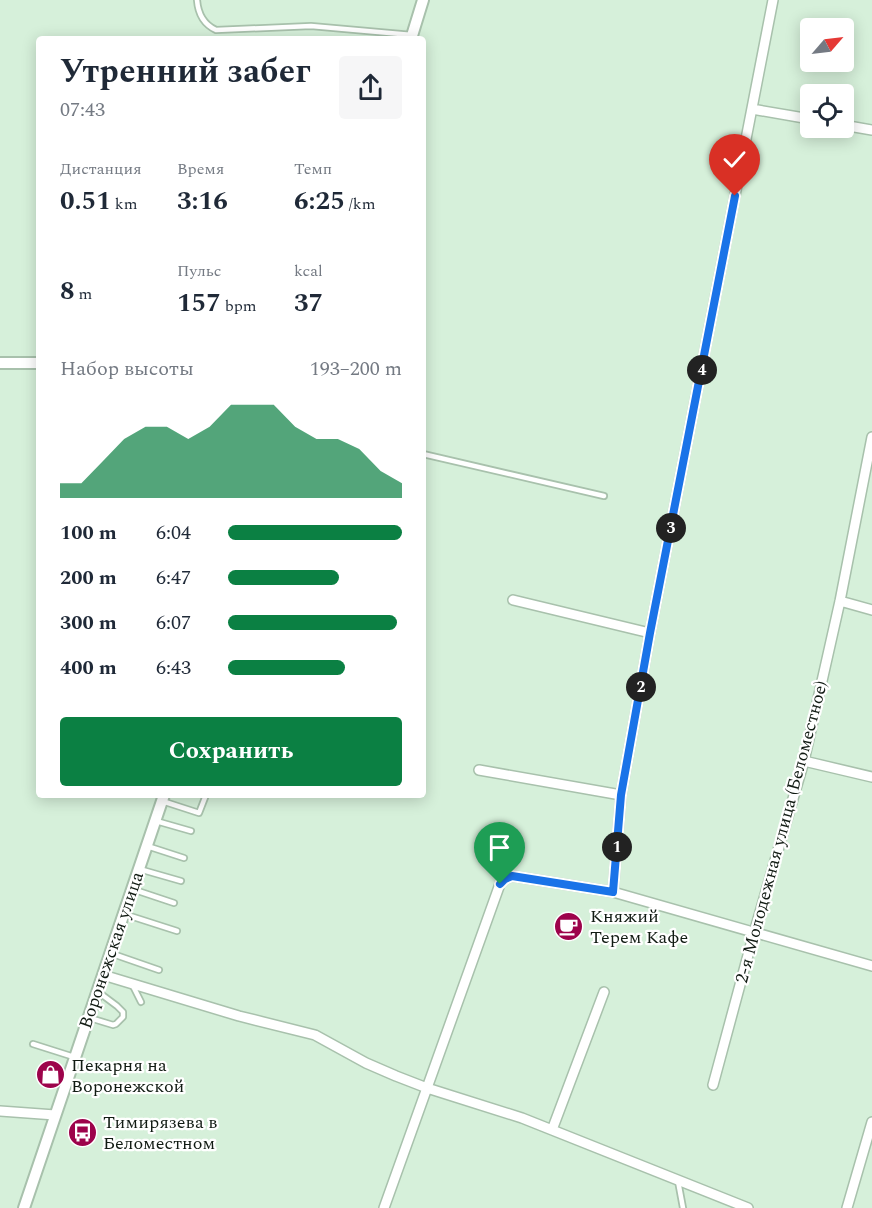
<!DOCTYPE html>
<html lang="ru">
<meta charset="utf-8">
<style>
:root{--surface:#fff;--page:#f6f6f7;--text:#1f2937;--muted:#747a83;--accent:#0b8043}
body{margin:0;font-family:Spectral,serif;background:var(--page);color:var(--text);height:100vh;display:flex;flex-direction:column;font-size:22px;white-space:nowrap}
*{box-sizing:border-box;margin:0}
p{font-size:20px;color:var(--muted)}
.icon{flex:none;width:33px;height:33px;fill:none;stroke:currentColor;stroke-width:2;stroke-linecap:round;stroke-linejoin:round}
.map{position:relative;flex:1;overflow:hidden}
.side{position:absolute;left:36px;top:36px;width:390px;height:762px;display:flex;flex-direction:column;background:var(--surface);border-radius:6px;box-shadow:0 3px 15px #0003}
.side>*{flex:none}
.needle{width:39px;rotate:62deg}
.controls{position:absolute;left:800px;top:18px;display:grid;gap:12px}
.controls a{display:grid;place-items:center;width:54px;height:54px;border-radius:6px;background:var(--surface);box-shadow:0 3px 15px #0003;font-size:30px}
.pin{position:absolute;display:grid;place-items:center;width:51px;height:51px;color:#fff;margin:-62px -26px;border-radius:50% 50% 50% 0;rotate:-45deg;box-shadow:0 0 6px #0007}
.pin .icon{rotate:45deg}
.km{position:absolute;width:30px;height:30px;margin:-15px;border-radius:50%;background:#222;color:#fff;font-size:16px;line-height:30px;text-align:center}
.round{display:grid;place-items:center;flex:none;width:63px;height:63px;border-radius:6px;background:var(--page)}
.head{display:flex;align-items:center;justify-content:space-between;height:102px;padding:0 24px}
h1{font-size:33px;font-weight:700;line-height:45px}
.metrics{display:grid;grid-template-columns:repeat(3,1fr);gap:9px;height:102px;padding:6px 24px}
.metrics div{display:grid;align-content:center}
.metrics b{font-size:26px;font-weight:700}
.metrics small{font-size:16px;font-weight:400}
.metrics p{font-size:16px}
.chart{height:168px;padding:12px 24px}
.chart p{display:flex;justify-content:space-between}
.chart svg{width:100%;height:108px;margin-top:6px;fill:var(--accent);opacity:.7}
.cta{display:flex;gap:12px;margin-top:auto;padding:12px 24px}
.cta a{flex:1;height:69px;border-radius:6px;background:var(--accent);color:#fff;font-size:24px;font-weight:700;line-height:69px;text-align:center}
ul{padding:0 24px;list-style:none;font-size:20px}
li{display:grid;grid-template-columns:96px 72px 1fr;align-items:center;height:45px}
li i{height:15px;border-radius:8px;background:var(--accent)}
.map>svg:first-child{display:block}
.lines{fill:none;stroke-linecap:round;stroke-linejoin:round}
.service-casing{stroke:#a8c1ac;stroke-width:8}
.minor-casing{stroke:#a8c1ac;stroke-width:12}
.tertiary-casing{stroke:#a8c1ac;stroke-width:14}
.service{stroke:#fff;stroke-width:4.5}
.minor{stroke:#fff;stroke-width:9}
.tertiary{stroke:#fff;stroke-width:10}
.route-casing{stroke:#fff;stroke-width:12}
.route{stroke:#1a73e8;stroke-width:8}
.labels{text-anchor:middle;stroke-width:4.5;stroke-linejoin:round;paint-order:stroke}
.street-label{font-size:18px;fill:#111b13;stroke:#fff}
.poi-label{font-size:18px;fill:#111b13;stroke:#fff;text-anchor:start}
</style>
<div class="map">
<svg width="872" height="1208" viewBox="0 0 872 1208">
<rect width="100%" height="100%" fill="#d6f0da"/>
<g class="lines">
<defs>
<path id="service" d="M 197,0 C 198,13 203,24 216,30 L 311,26 L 412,35
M 423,454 L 604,496
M 162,801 L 199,813 L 206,795
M 156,821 L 191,831
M 147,846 L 184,858
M 139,869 L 181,881
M 132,889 L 174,903
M 124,914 L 177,931
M 110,953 L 159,970
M 132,984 L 141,1002
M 90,1018 L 113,1025 L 116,1024 L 123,1017 L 123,1012 L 117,1006 L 97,991
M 33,1044 L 74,1057
M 678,1181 L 683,1208"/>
<path id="minor" d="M 752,109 L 810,119
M 843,125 L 872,130
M 513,600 L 650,633
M 840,601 L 872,610
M 804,761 L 872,777
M 479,770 L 621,795
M 613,892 L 621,795 L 650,633 L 773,0
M 103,975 L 239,1016 L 315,1035 L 366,1063 L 396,1076 L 427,1088 L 522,1118 L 748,1208
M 713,1085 L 754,933 L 804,761 L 840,601 L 872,437
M 0,1111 L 55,1115
M 552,1130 L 604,992
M 384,1208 L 500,884 L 505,879 L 512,876 L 613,892 L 872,966
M 847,1208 L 872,1122"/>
<path id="tertiary" d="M 411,39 L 423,0
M 0,363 L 39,363
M 24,1208 L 164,795"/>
</defs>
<use href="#service" class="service-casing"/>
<use href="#minor" class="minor-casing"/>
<use href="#tertiary" class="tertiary-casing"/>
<use href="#service" class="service"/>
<use href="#minor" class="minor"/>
<use href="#tertiary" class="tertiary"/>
</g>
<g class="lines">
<defs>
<path id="route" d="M 500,884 L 505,879 L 512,876 L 613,892 L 621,795 L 650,633 L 735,196"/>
</defs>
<use href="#route" class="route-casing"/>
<use href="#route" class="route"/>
</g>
<defs>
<symbol id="cafe-disc" viewBox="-11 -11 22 22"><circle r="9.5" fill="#9d034b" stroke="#fff"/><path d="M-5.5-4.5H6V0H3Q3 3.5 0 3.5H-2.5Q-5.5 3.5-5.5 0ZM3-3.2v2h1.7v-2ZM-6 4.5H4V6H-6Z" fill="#fff"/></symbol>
<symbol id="shop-disc" viewBox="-11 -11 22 22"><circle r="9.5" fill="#9d034b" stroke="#fff"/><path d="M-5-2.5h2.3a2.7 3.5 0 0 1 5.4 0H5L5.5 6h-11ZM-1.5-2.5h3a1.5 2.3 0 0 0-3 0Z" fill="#fff"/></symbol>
<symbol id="bus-disc" viewBox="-11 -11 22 22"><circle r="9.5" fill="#9d034b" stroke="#fff"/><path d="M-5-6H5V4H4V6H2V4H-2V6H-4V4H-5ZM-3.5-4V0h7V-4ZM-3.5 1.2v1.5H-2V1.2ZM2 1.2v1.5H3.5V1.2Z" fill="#fff"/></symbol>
</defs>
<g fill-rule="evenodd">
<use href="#cafe-disc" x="552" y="910" width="33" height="33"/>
<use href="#shop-disc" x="34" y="1058" width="33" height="33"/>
<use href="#bus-disc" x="66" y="1116" width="33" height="33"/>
</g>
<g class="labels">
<g class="street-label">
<text transform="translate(781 832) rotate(-75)" y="6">2-я Молодежная улица (Беломестное)</text>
<text transform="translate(111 950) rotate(-71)" y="6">Воронежская улица</text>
</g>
<g class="poi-label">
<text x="590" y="922">Княжий<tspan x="590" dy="21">Терем Кафе</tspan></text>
<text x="71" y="1071">Пекарня на<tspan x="71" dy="21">Воронежской</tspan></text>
<text x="103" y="1128">Тимирязева в<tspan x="103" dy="21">Беломестном</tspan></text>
</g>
</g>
</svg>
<div class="controls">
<a><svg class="needle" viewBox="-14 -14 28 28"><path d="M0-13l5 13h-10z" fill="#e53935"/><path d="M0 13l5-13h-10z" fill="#747a83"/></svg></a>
<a><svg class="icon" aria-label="locate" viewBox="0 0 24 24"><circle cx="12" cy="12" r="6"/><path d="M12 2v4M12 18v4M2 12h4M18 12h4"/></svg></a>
</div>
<div class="pin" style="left:500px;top:884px;background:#1e9e55"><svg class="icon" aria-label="arrive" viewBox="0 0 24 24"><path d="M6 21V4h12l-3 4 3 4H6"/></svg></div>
<div class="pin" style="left:735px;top:196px;background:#d93025"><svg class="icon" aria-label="check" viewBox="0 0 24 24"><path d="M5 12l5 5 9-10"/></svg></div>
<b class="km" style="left:617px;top:847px">1</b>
<b class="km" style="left:641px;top:687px">2</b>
<b class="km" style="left:671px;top:528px">3</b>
<b class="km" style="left:702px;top:370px">4</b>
<section class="side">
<div class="head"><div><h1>Утренний забег</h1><p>07:43</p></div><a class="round"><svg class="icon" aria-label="share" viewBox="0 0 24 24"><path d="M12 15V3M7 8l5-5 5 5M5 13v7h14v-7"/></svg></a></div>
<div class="metrics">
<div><p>Дистанция</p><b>0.51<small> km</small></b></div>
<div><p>Время</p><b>3:16</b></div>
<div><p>Темп</p><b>6:25<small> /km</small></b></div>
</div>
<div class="metrics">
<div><b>8<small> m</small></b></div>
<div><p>Пульс</p><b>157<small> bpm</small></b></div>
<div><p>kcal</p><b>37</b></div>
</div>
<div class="chart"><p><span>Набор высоты</span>193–200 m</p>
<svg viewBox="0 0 160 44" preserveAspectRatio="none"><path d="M0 44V38L10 38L20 29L30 20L40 15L50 15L60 20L70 15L80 6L90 6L100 6L110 15L120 20L130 20L140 24L150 33L160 38V44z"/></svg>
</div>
<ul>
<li><b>100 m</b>6:04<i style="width:100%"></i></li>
<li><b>200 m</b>6:47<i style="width:64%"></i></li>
<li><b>300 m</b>6:07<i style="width:97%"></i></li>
<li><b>400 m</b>6:43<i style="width:67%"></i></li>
</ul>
<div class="cta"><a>Сохранить</a></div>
</section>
</div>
